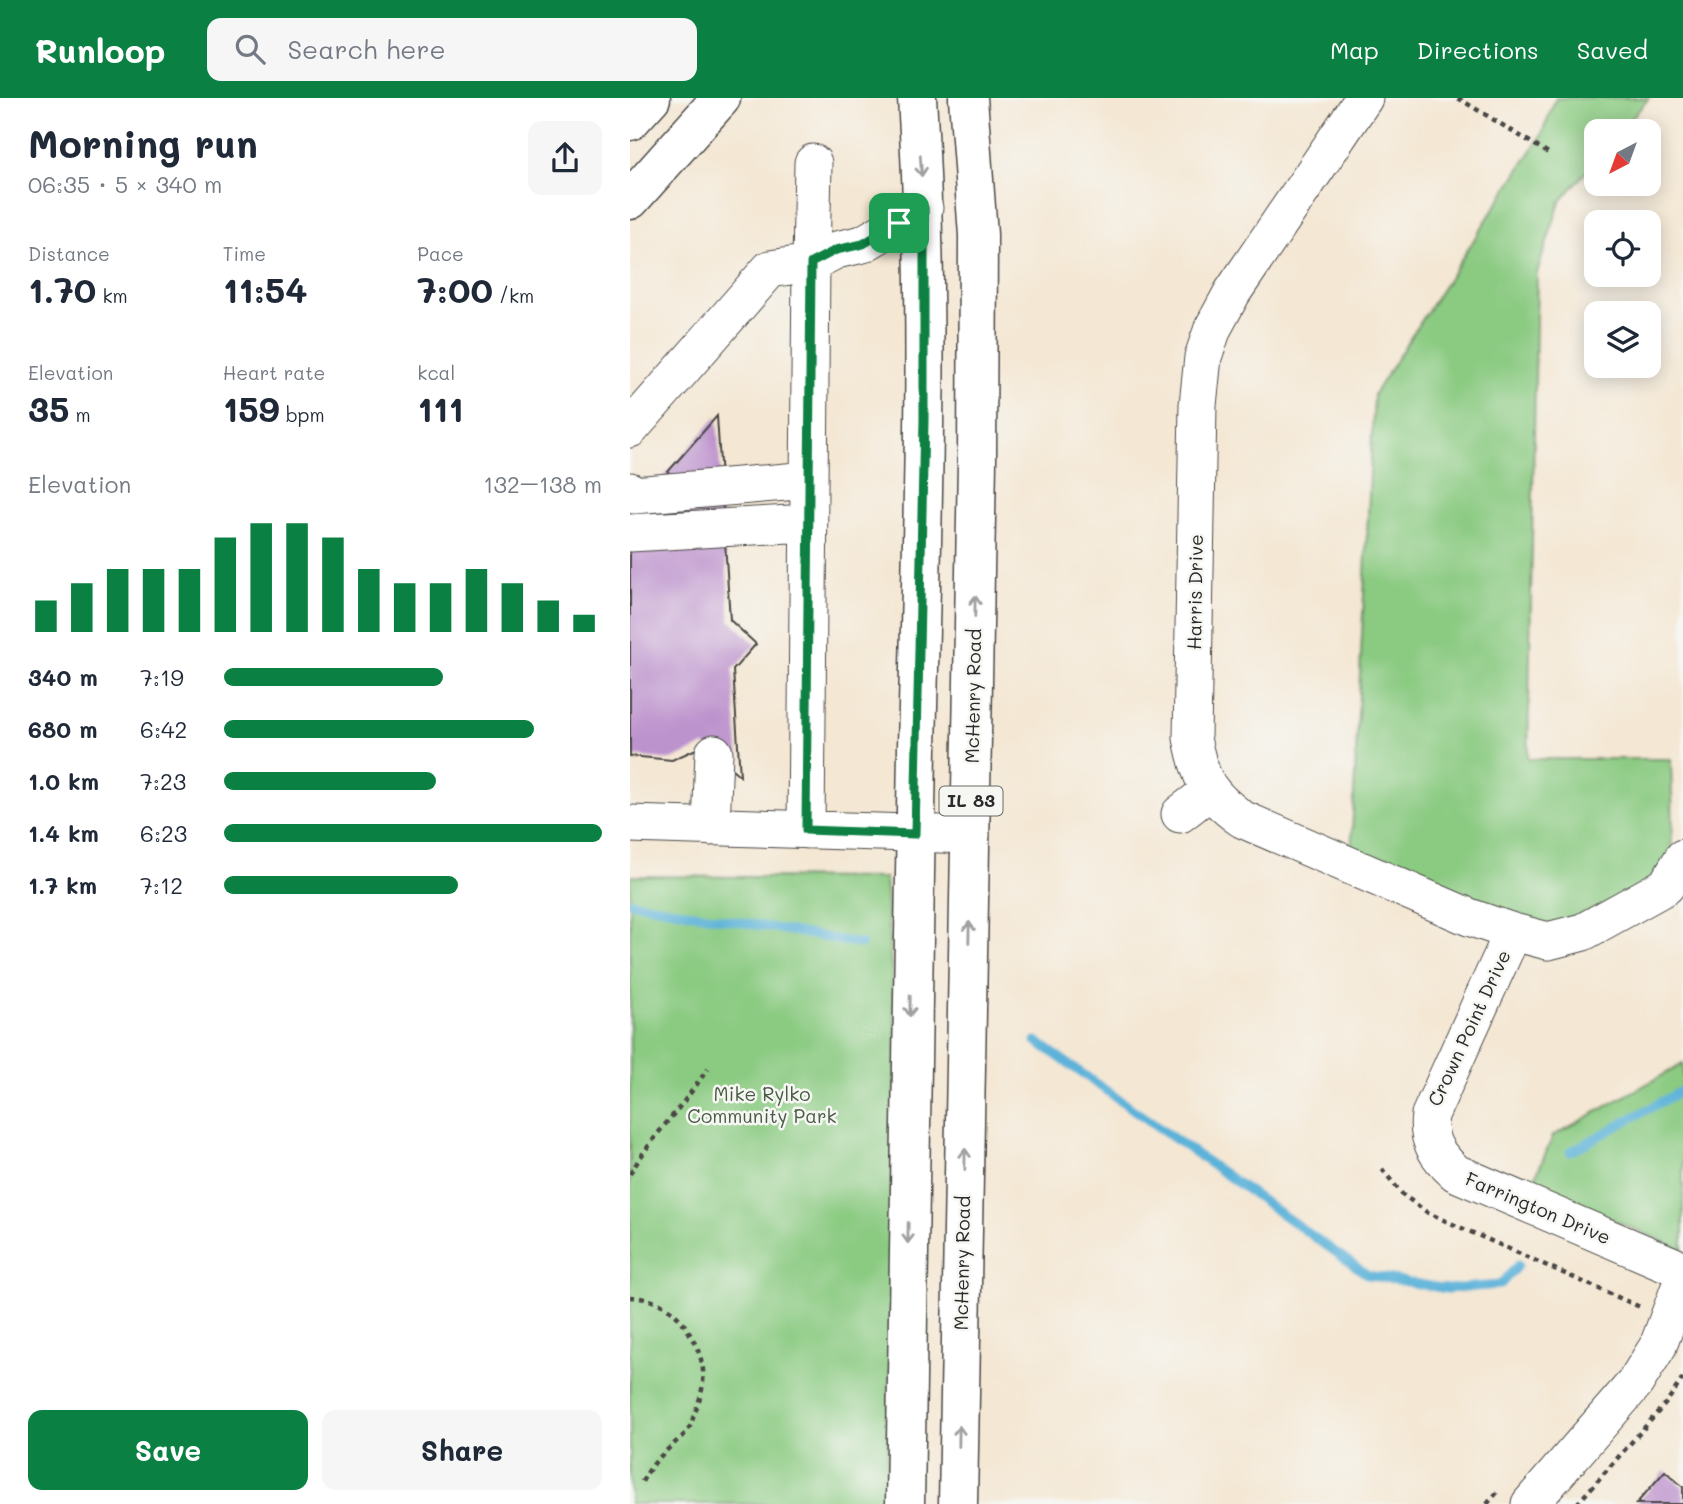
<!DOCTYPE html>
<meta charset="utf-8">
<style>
:root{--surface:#fff;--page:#f6f6f7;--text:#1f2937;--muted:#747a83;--accent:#0b8043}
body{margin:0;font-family:Mali,sans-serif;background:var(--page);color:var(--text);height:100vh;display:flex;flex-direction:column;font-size:26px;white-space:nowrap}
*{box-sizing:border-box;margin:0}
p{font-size:23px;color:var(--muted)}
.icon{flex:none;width:38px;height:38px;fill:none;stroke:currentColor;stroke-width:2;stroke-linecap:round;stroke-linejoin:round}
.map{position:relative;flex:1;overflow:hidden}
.side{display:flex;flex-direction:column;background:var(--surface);width:630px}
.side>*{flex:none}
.needle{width:46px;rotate:221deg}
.tools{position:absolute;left:954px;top:21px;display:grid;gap:14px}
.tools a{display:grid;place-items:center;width:77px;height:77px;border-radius:14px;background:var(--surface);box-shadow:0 4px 18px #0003;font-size:35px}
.pin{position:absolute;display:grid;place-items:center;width:60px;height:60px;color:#fff;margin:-30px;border-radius:14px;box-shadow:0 4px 10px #0006}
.round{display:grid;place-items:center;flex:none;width:74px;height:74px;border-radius:14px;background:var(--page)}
.summary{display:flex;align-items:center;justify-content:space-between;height:119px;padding:0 28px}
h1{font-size:38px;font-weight:700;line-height:52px}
.stats{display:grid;grid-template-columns:repeat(3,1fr);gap:10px;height:119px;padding:7px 28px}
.stats div{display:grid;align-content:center}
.stats b{font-size:35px;font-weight:700}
.stats small{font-size:19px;font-weight:400}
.stats p{font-size:19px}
.chart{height:196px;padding:14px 28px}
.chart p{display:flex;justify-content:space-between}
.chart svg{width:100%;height:126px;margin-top:7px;stroke:var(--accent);stroke-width:6}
.button{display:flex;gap:14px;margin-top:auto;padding:14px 28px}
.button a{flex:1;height:80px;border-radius:14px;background:var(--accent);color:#fff;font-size:28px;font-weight:700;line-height:80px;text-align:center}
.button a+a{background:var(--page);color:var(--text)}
ul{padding:0 28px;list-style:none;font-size:23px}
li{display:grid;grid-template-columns:112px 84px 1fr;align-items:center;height:52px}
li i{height:18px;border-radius:9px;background:var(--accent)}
header{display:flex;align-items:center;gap:42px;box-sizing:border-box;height:98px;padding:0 35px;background:var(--accent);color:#fff}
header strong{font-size:33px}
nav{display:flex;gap:38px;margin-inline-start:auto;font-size:24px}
.search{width:490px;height:63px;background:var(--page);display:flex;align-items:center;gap:18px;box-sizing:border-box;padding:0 24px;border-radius:14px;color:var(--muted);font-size:26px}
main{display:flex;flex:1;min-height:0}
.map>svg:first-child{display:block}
.green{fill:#8aca81;stroke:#5a7a56;stroke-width:2}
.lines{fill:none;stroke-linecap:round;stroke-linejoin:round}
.stream{stroke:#5cb2d9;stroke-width:9}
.building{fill:#bd93cd}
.minor-casing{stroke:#494744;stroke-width:39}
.major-casing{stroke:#494744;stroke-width:41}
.path{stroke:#494744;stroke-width:4.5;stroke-dasharray:5 5;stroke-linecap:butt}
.minor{stroke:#fff;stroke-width:37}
.major{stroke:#fff;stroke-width:38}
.oneway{stroke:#a0a0a0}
.route-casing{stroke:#fff;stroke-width:14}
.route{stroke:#0b8043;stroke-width:9}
.labels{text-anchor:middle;stroke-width:5;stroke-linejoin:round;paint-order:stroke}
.shield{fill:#f6f6f2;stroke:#686867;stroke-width:2}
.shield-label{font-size:18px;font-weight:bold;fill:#2b2b2b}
.street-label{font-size:19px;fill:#2b2b2b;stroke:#f6f6f2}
.park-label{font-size:19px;fill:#485b45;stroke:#f6f6f2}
</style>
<header>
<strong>Runloop</strong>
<div class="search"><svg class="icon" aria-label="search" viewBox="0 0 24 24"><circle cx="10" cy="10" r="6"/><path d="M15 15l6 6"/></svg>Search here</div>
<nav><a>Map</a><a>Directions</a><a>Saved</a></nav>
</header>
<main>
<section class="side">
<div class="summary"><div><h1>Morning run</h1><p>06:35 · 5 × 340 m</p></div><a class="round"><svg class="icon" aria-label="share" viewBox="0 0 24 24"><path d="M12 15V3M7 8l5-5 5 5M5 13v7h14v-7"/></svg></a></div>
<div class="stats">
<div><p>Distance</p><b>1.70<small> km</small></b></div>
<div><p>Time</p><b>11:54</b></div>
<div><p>Pace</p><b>7:00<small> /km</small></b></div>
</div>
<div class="stats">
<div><p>Elevation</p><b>35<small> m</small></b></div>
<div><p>Heart rate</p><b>159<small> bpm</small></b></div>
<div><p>kcal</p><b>111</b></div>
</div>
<div class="chart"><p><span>Elevation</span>132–138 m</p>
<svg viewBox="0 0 160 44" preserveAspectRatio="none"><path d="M5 44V33M15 44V27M25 44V22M35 44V22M45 44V22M55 44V11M65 44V6M75 44V6M85 44V11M95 44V22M105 44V27M115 44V27M125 44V22M135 44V27M145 44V33M155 44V38"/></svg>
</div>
<ul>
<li><b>340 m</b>7:19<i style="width:58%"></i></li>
<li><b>680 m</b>6:42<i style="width:82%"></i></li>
<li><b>1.0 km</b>7:23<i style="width:56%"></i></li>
<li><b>1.4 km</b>6:23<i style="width:100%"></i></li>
<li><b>1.7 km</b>7:12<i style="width:62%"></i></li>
</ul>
<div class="button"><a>Save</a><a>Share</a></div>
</section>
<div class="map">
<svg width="1053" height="1406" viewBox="0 0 1053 1406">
<rect width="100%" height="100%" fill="#f6f6f2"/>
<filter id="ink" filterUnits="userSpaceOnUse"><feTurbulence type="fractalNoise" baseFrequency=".0143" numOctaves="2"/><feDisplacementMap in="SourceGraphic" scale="14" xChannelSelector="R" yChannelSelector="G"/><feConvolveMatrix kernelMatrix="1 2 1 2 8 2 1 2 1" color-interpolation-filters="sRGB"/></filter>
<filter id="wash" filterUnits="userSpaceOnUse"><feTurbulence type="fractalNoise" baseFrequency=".00686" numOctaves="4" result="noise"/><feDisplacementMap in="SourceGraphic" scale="28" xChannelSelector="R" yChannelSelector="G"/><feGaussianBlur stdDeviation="1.57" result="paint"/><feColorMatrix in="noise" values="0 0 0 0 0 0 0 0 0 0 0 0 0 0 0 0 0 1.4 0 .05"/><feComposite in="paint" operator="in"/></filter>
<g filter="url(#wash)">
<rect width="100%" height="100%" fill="#f4e7d3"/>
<path class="green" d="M 926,0 L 1019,0 L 991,33 L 966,33 L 966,62 L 930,104 L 907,175 L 898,661 L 1041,661 C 1041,686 1046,743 1038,764 C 1027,791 942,819 915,831 L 721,755 L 744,296 L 911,38 Z
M 0,778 L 255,780 L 266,943 L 257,1406 L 0,1406 Z
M 1053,966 L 1053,1152 L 902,1087 L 923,1038 Z"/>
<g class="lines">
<path class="stream" d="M 0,804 L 231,846
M 406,943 L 738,1177 L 817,1191 L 870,1187 L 888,1167
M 940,1054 L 1053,992"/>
</g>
<g id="blocks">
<path class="building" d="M 87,318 L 100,522 L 126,546 L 103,572 L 110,678 L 75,647 L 42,662 L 0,658 L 0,417 Z
M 1035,1373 L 1053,1389 L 1053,1406 L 1006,1406 Z"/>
</g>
</g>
<g filter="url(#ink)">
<use href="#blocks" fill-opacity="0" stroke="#494744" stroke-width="2"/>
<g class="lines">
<defs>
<path id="minor" d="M 734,0 L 602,195 L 583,230 L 573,259 L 568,307 L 562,640 C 570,681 577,696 612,721 L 839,819 L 883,834
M 0,331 L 140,171 L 181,165 L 183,65
M 0,393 L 4,397 L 179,382
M 0,435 L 178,425
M 550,716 L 580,693
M 0,726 L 341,737
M 81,729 L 84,655
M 176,732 L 181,165 L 206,152 L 233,146 L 294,110
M 1053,760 L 1036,788 L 953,834 L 918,843 L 883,834 L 800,1017 C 796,1043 808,1059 826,1075 L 1053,1172
M 900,1406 L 1005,1285 L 1028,1248 L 1053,1181"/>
<path id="major" d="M 0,23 L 21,0
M 0,102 L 91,0
M 275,1406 C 278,1154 281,902 287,650 C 292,433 301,216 287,0
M 328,1406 L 347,364 L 348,137 L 338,0"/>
</defs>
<use href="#minor" class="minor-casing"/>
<use href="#major" class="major-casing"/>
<path class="path" d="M 828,0 L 920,56
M 752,1071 L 772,1096 L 798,1115 L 1010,1209
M 0,1076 C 23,1036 53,1009 78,970
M 0,1199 C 27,1200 47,1212 60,1236 C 77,1266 77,1285 64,1317 C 62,1323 60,1331 55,1336 C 36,1353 21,1364 10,1388
M 857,1406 L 870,1391
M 947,1406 L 1036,1305 L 1053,1280"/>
<use href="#minor" class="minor"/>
<use href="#major" class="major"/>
</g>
<defs><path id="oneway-shaft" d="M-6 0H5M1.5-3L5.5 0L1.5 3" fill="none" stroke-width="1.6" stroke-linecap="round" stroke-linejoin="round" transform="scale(1.75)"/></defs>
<g class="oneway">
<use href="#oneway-shaft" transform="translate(291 68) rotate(86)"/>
<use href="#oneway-shaft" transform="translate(345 508) rotate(-89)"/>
<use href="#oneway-shaft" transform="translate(339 834) rotate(-89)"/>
<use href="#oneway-shaft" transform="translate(280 908) rotate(91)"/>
<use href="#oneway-shaft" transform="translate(335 1061) rotate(-89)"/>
<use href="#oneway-shaft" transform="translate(278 1135) rotate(91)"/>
<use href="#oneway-shaft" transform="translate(329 1338) rotate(-89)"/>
</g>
</g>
<g class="lines" filter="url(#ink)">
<defs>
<path id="route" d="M 294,110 L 294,322 L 285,736 L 176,732 L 181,165 L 206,152 L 233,146 Z"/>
</defs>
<use href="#route" class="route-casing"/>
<use href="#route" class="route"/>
</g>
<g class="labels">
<rect class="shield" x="309.5" y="688.5" width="63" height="29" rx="5"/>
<g class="shield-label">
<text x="341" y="709">IL 83</text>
</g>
<g class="street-label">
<text transform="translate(565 494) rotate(-89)" y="7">Harris Drive</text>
<text transform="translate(343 598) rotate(-89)" y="7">McHenry Road</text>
<text transform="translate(839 930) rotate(-65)" y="7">Crown Point Drive</text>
<text transform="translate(908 1110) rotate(23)" y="7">Farrington Drive</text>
<text transform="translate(332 1165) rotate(-89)" y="7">McHenry Road</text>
</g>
<g class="park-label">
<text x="132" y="1003">Mike Rylko<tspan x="132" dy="22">Community Park</tspan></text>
</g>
</g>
</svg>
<div class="tools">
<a><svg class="needle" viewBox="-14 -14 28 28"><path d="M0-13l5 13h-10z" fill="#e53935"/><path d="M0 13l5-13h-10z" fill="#747a83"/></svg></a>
<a><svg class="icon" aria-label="locate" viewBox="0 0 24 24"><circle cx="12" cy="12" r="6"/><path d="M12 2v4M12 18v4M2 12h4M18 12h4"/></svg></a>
<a><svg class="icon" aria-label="layers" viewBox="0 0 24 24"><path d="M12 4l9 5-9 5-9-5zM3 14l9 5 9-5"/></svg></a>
</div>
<div class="pin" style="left:269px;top:125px;background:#1e9e55"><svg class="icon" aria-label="arrive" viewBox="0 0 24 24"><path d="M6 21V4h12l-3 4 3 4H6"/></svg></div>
</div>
</main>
